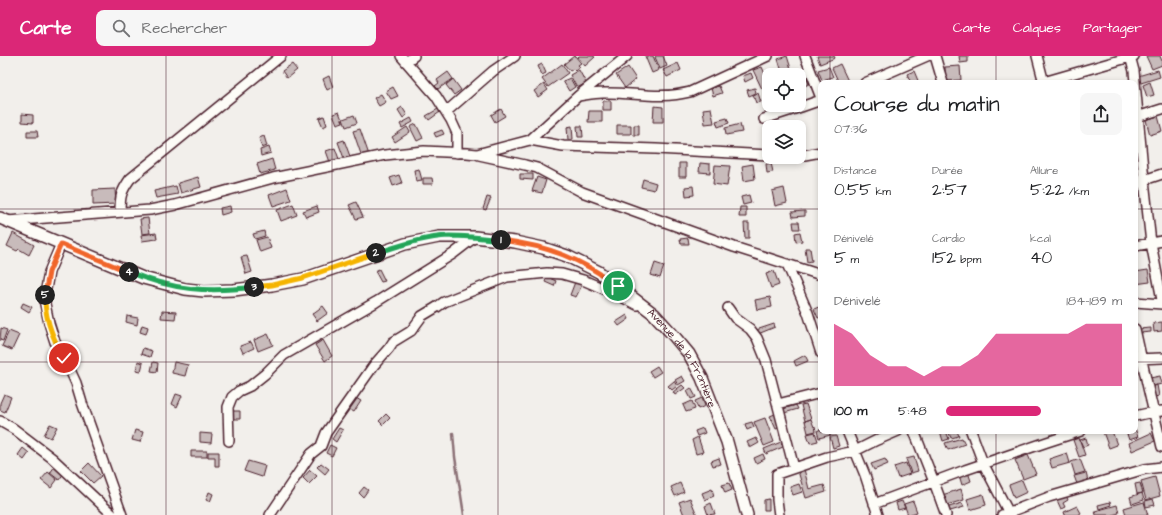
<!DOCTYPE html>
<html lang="fr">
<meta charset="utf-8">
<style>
:root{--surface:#fff;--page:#f6f6f6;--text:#202124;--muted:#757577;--accent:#db2777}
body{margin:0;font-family:"Architects Daughter",sans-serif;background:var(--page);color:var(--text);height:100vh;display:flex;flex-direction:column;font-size:15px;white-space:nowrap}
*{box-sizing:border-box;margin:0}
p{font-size:13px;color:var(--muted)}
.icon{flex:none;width:22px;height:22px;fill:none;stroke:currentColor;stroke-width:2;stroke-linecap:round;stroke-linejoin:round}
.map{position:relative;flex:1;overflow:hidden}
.panel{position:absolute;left:818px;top:24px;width:320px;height:354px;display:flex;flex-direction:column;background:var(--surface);border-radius:8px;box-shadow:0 2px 6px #0003}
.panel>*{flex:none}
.tools{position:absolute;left:762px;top:12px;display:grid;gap:8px}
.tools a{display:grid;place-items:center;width:44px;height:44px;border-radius:8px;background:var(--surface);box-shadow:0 2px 6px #0003;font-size:20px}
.pin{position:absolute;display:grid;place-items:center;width:34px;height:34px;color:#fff;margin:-17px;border:2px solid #fff;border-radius:50%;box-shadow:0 1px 4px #0007}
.km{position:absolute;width:20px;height:20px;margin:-10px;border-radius:50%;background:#222;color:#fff;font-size:11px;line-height:20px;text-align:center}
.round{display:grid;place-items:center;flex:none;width:42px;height:42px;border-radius:8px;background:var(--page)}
.headline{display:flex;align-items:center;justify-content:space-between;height:68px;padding:0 16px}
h1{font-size:22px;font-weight:600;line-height:30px}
.figures{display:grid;grid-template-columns:repeat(3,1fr);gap:6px;height:68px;padding:4px 16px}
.figures div{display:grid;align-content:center}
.figures b{font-size:17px;font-weight:600}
.figures small{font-size:11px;font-weight:400}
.figures p{font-size:11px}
.chart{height:112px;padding:8px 16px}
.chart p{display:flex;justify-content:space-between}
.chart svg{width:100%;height:72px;margin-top:4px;fill:var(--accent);opacity:.7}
ul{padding:0 16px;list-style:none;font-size:13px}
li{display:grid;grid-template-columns:64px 48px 1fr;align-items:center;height:30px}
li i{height:10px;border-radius:5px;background:var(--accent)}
header{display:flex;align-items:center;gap:24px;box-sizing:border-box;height:56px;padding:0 20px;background:var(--accent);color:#fff}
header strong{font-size:19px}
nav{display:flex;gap:22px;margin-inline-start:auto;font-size:14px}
.search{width:280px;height:36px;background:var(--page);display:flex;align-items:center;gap:10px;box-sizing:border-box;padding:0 14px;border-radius:8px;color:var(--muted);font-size:15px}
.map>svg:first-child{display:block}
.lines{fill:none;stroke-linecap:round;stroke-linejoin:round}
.stream{stroke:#8b6f75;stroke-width:2.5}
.building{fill:#c8bbbb;stroke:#4a1f2b}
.minor-casing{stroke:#4a1f2b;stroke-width:12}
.tertiary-casing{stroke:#4a1f2b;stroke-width:14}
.minor{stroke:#fdfcf7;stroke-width:9}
.tertiary{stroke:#fdfcf7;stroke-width:11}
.split-1-casing{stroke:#fff;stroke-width:8}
.split-2-casing{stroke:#fff;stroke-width:8}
.split-3-casing{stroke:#fff;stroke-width:8}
.split-4-casing{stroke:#fff;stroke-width:8}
.split-5-casing{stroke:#fff;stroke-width:8}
.split-6-casing{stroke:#fff;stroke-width:8}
.split-1{stroke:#f0652b;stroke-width:5}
.split-2{stroke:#22a559;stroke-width:5}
.split-3{stroke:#f5b400;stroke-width:5}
.split-4{stroke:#22a559;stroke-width:5}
.split-5{stroke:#f0652b;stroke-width:5}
.split-6{stroke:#f5b400;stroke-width:5}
.grid{fill:none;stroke:#4a1f2b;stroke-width:1;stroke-opacity:0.55}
.labels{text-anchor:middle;stroke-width:3.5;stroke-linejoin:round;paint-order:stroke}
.street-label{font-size:11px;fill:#4a1f2b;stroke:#fdfcf7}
</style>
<header>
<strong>Carte</strong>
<div class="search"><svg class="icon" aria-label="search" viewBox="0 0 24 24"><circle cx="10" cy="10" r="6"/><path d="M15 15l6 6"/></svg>Rechercher</div>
<nav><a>Carte</a><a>Calques</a><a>Partager</a></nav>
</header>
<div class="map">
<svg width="1162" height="459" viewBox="0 0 1162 459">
<rect width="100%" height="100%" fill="#f2efeb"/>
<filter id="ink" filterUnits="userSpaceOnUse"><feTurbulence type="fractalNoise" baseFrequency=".025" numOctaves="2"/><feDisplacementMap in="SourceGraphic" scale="8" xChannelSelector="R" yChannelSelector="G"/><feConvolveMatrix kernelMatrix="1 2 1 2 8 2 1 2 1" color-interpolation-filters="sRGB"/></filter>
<g filter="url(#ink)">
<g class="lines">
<path class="stream" d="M 453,377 L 455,401 L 464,459"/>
</g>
<path class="building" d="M 574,0 L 575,0 L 581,7 L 578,9 L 580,11 L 575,15 L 573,13 L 570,15 L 564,8 Z
M 579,0 L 593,0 L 595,1 L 585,10 L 578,1 Z
M 645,0 L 653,0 L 659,14 L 652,17 Z
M 656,0 L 663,0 L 667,10 L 660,13 L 655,1 Z
M 787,0 L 793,19 L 783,19 L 778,3 Z
M 817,0 L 834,0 L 835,2 L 820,8 Z
M 959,0 L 968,0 L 968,6 L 960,7 Z
M 1146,0 L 1160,0 L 1162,5 L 1162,9 L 1152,13 Z
M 678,7 L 681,14 L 667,21 L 663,14 Z
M 292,8 L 297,14 L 287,22 L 282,15 Z
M 542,8 L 546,17 L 542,19 L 538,10 Z
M 562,8 L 568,17 L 548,31 L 542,23 Z
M 840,8 L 848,25 L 844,27 L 839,27 L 832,12 Z
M 960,10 L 961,24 L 945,25 L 945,11 Z
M 628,11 L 636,23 L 625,32 L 616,19 Z
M 762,11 L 769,27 L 769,30 L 762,33 L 753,14 Z
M 829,11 L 833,21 L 822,24 L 818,14 Z
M 579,14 L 586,27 L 577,32 L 570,19 Z
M 1158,14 L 1160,21 L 1141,27 L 1138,20 Z
M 914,15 L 919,27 L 911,27 L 907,18 Z
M 448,16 L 453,23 L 438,33 L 435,30 L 439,27 L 437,24 Z
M 751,17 L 753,22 L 745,26 L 743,20 Z
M 329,20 L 333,31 L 327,34 L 323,23 Z
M 806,20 L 809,28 L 802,31 L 799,23 Z
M 570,22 L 575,31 L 569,35 L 563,25 Z
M 453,23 L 461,34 L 454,39 L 446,29 Z
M 1150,26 L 1154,39 L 1147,41 L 1143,29 Z
M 544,28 L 548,34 L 538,41 L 534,35 Z
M 719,30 L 722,37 L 713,40 L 711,32 Z
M 393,31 L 398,40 L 391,43 L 386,35 Z
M 755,32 L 756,37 L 749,40 L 747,34 Z
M 758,37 L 761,46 L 756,47 L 753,39 Z
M 381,38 L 386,46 L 379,50 L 374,42 Z
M 603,45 L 611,45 L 611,54 L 603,54 Z
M 654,50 L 663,51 L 663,66 L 653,66 Z
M 402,51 L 407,59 L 403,62 L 398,54 Z
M 711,52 L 714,67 L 705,68 L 703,53 Z
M 438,53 L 440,56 L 429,64 L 426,60 Z
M 501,53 L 505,60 L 495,66 L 491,59 Z
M 589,55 L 602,55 L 602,66 L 588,66 Z
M 339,56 L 343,66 L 337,68 L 333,58 Z
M 22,58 L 33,59 L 33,67 L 22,66 Z
M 354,59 L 357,67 L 346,71 L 343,63 Z
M 324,60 L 327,69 L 323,71 L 319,62 Z
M 1158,60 L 1162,75 L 1150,79 L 1146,64 Z
M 411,62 L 413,66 L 402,72 L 400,68 Z
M 727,62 L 729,67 L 718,71 L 716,65 Z
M 416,68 L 423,82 L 417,85 L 410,71 Z
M 740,68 L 742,76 L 726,79 L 725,72 Z
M 617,69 L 631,69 L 631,78 L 617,78 Z
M 634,69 L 639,69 L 639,79 L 634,79 Z
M 572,70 L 573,83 L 568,84 L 567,71 Z
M 577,70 L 582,70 L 583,81 L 578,81 Z
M 407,71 L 410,76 L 395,86 L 392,81 Z
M 360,73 L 369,99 L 362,101 L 353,75 Z
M 442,74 L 444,78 L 436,81 L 434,77 Z
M 27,75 L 37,75 L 38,81 L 27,81 Z
M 264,80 L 267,90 L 262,92 L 259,82 Z
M 344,84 L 351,103 L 345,105 L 338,86 Z
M 269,91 L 271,97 L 261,100 L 260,94 Z
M 335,92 L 339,103 L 330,106 L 326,95 Z
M 272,103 L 275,114 L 260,118 L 257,108 Z
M 679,107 L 686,107 L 686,121 L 679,121 Z
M 700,107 L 710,108 L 710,117 L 699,116 Z
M 771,107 L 773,116 L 767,117 L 766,108 Z
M 753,108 L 755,123 L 744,125 L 742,110 Z
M 715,109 L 730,110 L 727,130 L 713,128 Z
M 419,113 L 422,124 L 416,125 L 414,114 Z
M 520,118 L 533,118 L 533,124 L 520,123 Z
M 399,119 L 402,127 L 393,130 L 390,122 Z
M 198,121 L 201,131 L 181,137 L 178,127 Z
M 537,121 L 546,124 L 542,137 L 532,135 Z
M 423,122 L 432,122 L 433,128 L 423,128 Z
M 643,123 L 656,127 L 654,134 L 641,131 Z
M 176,130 L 178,138 L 156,142 L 154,135 Z
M 693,130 L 694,139 L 686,140 L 685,131 Z
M 287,132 L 291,144 L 273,150 L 269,139 Z
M 784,132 L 787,147 L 775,150 L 772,135 Z
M 115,133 L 116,148 L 93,149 L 93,134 Z
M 749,139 L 751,147 L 743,149 L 741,141 Z
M 487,141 L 491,142 L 486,154 L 483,153 Z
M 356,146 L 363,161 L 356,163 L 349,149 Z
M 293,148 L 297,159 L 281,165 L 277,154 Z
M 230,150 L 231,156 L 221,159 L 220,152 Z
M 317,150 L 319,156 L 306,161 L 303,155 Z
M 740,151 L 746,151 L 746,161 L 739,161 Z
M 805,155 L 805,160 L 793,161 L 792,156 Z
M 148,162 L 150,177 L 142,178 L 140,163 Z
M 793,166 L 799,166 L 800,173 L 794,173 Z
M 744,167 L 749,167 L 749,182 L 745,182 Z
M 264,175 L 265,180 L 255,183 L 253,178 Z
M 800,176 L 802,185 L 796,186 L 795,177 Z
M 13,177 L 34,189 L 29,199 L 19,193 L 17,195 L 7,190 Z
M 156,177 L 157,183 L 142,185 L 141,179 Z
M 267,181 L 271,192 L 260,196 L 256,184 Z
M 688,182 L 689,188 L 681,188 L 680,183 Z
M 805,192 L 810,192 L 812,205 L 807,206 Z
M 247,200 L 252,216 L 246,218 L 241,201 Z
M 655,207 L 664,210 L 660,222 L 651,219 Z
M 379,213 L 385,225 L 381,226 L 375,215 Z
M 1148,214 L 1150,226 L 1135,228 L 1135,216 Z
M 774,215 L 779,229 L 771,232 L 766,218 Z
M 547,221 L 556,225 L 554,230 L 545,226 Z
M 575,226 L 582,229 L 576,241 L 570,239 Z
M 770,241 L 772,251 L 757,254 L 755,244 Z
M 23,247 L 32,251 L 29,256 L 21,251 Z
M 323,250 L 328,257 L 317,265 L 312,258 Z
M 821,250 L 821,261 L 818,262 L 814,253 Z
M 162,255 L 176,256 L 175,263 L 161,262 Z
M 627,259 L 629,263 L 619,270 L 616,266 Z
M 127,260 L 138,262 L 137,269 L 126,266 Z
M 1162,266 L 1162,275 L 1154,276 L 1153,267 Z
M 774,268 L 775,271 L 758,278 L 756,274 Z
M 142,269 L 148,271 L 146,278 L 140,276 Z
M 1,272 L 7,274 L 3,285 L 0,284 Z
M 1151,272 L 1151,276 L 1140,277 L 1139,273 Z
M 9,275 L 19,279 L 12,294 L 2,290 Z
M 268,278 L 273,289 L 258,295 L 254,284 Z
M 323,284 L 332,300 L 325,305 L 315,289 Z
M 251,286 L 254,292 L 243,297 L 240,290 Z
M 143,292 L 152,295 L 150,301 L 141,298 Z
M 805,299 L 808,305 L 796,310 L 794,305 Z
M 138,305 L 143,307 L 141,315 L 136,314 Z
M 153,306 L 158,307 L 157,316 L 151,315 Z
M 174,306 L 188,309 L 185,320 L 172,317 Z
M 657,310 L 661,316 L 653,321 L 649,315 Z
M 682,320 L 685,325 L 678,329 L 675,324 Z
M 1160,320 L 1162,328 L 1152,330 L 1150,322 Z
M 674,325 L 677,330 L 672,334 L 668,330 Z
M 682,329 L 685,332 L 675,339 L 673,336 Z
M 1157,329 L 1159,340 L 1154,341 L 1152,331 Z
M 691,332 L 696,341 L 691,343 L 687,335 Z
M 4,338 L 11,341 L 5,356 L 0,354 L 0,347 Z
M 176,338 L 182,340 L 177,351 L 172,348 Z
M 356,342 L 361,345 L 354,356 L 349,353 Z
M 702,342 L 705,350 L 698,353 L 695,345 Z
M 692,345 L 695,353 L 686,356 L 683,349 Z
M 806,348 L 811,363 L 805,365 L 801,349 Z
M 796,349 L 798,353 L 784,357 L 783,353 Z
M 233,355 L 240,355 L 240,363 L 233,363 Z
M 386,358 L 390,362 L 383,369 L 379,365 Z
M 775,358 L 780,372 L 776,373 L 770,360 Z
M 765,362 L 774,386 L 764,390 L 754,366 Z
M 811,363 L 814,371 L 815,370 L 816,375 L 808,377 L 805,365 Z
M 752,366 L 754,371 L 747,374 L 745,368 Z
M 50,368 L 57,371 L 51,382 L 44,379 Z
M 339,372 L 343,374 L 336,386 L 332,383 Z
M 703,372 L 705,377 L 697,380 L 695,375 Z
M 1135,372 L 1138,381 L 1129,384 L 1126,375 L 1135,375 Z
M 821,373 L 821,375 L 842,376 L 819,382 L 817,375 Z
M 135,374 L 143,376 L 140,386 L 132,384 Z
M 940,375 L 946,375 L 949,383 L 943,385 Z
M 957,375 L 959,380 L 951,382 L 949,377 Z
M 1106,375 L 1112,375 L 1117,389 L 1109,392 L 1103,376 Z
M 815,376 L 818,385 L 810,387 L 807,378 Z
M 200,377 L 212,378 L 211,387 L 200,386 Z
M 1151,377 L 1155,385 L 1132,395 L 1129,387 Z
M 836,380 L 839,390 L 833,392 L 830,381 Z
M 698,381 L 703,396 L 696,398 L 692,384 Z
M 756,382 L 759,387 L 750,392 L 747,386 Z
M 962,382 L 965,388 L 948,394 L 945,387 Z
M 1079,382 L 1085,399 L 1079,401 L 1073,384 Z
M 1086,382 L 1088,389 L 1083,391 L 1080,384 Z
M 781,386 L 783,391 L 766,398 L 764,393 Z
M 330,389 L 336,392 L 332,400 L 326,397 Z
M 23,392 L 29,397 L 24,404 L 18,399 Z
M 191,395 L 207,395 L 207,401 L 191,401 Z
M 208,396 L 219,396 L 219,410 L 215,410 L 215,401 L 208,401 Z
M 1067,397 L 1070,407 L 1052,412 L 1049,403 Z
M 763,398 L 765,403 L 756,407 L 754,402 Z
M 1028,399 L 1036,418 L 1023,423 L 1015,404 Z
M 914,401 L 918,415 L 911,417 L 906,403 Z
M 719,402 L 721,408 L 713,410 L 711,405 Z
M 885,403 L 888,408 L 874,414 L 871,408 Z
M 1080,403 L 1085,416 L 1075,419 L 1071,406 Z
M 248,405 L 265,410 L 262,421 L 244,415 Z
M 89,407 L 101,420 L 93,427 L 81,415 Z
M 321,407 L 329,413 L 325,418 L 317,411 Z
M 906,407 L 910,418 L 898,422 L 894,411 Z
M 55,410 L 64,417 L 59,424 L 50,417 Z
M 804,413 L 809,433 L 824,429 L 826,436 L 806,442 L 798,415 Z
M 310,414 L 317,420 L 309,428 L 303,422 Z
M 48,416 L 57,424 L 51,432 L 41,424 Z
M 968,416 L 971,425 L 962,429 L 959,419 Z
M 1086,417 L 1088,425 L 1077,428 L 1074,420 Z
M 1155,421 L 1160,440 L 1146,444 L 1141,425 Z
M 1022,424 L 1027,436 L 1014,442 L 1009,429 Z
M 680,427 L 684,436 L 675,440 L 671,431 Z
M 729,427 L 732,434 L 725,437 L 722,429 Z
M 1140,427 L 1143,437 L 1137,438 L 1135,428 Z
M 799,428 L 802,436 L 793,439 L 790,431 Z
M 364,431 L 368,434 L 363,441 L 359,437 Z
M 712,433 L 714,440 L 705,444 L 702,437 Z
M 961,433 L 964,444 L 943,450 L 939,440 Z
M 209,436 L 213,438 L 210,446 L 206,444 Z
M 1065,437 L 1068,444 L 1063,447 L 1065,451 L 1061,453 L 1056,442 Z
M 1142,437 L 1144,444 L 1132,448 L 1130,441 Z
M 983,438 L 986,449 L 970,454 L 967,443 Z
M 690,442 L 697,459 L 684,459 L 679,446 Z
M 769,443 L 769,454 L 764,454 L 764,444 Z
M 1153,443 L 1155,449 L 1146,451 L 1145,445 Z
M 902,445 L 905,452 L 898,454 L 896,447 Z
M 913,445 L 917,456 L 908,459 L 904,448 Z
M 1110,446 L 1111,449 L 1099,453 L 1098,449 Z
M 1144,446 L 1148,459 L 1126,459 L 1124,452 Z
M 711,447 L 715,458 L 708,459 L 705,450 Z
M 962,447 L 964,451 L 947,456 L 946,452 Z
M 1117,449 L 1119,457 L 1112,459 L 1096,459 L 1095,455 Z
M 1077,450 L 1081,457 L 1078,459 L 1065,459 L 1064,456 Z"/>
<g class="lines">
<defs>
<path id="minor" d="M 401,0 L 436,40 L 451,64 L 457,77 L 457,97
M 805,0 L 821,42
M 935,0 L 943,27
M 1037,0 L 1044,27
M 1130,0 L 1134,15 L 1144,124 L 1151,187 L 1162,244
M 406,6 L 414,0
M 865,27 L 927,0
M 1040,27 L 1134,0
M 578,40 C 586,39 594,37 603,37 C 634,36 658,44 690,36 L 768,0
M 446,56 L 493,15 L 515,0
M 1137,61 L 1162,53
M 764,63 L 801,51 L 821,44
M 530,84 L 578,40 L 627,0
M 479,99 L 525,109 L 537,112 L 582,136 L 734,191 L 821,219
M 799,100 L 821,96
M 1135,127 L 1162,118
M 120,156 C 120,140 121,136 130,123 L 281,0
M 7,165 L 150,154 L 175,149 L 273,122 L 385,99 L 424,95 L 467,97 L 477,98 L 530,84 L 563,90 L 656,93 L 769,99
M 61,188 L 49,216 L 46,233 L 45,248 L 49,267 L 55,286 L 64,301 L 76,327 L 82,347 L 122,459
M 1135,190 L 1162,185
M 787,208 L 808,257 L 821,297
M 1135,246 L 1162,248
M 728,252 L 735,262 L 750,273 L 757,282 L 766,304 L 794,412
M 1135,273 L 1148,332 L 1162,391
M 1135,303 L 1162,302
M 778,348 L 821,337
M 1135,360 L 1153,356 L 1162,355
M 0,365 L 14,373 L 52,402 L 113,459
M 847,375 L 865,419 L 878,459
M 914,375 L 934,426 L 946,459
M 971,375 L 983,407 L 1010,459
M 229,385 L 228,351 L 232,341 L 239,335 L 250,330 L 265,318 L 284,299 L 376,246 L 453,198 L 475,181
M 874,448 L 965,414 L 1047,386 L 1081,375
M 270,459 L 311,398 L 321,390 L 326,377 L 374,309 L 389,292 L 393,286 L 411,275 L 422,260 L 437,251 L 444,246 L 507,221 L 547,217 L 562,218 L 583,224 L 618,239 L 637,249
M 779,459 L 777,444 L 777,418 L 827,401 L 855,395 L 877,384 L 898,375
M 1002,459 L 1049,441 L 1145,413 L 1162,411"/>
<g id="tertiary">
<path id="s1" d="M 0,162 L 143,222 L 185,233 L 204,235 L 234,234 L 272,229 L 303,223 L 405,188 L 439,181 L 475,181 L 515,186 L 543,192 L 567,200 L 599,216 L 654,258 L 674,280 L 689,298 L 702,322 L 727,386 L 747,459"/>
</g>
</defs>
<use href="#minor" class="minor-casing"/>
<use href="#tertiary" class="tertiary-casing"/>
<use href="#minor" class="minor"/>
<use href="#tertiary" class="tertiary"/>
</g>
</g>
<g class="lines" filter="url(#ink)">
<defs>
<path id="split-1" d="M 501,184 C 548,190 580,202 618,230"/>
<path id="split-2" d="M 376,197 C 399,190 424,181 449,180 C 466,180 484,182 501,184"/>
<path id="split-3" d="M 254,231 L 272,229 L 303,222 L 376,197"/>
<path id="split-4" d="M 129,216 C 172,234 208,237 254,231"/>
<path id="split-5" d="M 45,239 L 49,216 L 61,188 L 129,216"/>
<path id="split-6" d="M 45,239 C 44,261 53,283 64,302"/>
</defs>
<use href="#split-1" class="split-1-casing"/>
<use href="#split-2" class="split-2-casing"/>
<use href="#split-3" class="split-3-casing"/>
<use href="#split-4" class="split-4-casing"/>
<use href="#split-5" class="split-5-casing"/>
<use href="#split-6" class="split-6-casing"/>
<use href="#split-1" class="split-1"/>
<use href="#split-2" class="split-2"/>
<use href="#split-3" class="split-3"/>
<use href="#split-4" class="split-4"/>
<use href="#split-5" class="split-5"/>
<use href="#split-6" class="split-6"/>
</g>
<path class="grid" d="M 166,0 L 166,459M 332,0 L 332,459M 498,0 L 498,459M 664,0 L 664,459M 830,0 L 830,27M 996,0 L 996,27M 0,153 L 821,153M 1135,153 L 1162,153M 0,306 L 821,306M 1135,306 L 1162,306M 830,375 L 830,459M 996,375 L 996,459"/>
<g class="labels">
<g class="street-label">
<text dy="4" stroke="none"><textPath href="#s1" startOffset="748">Avenue de la Frontière</textPath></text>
</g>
</g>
</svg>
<div class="tools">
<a><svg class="icon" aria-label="locate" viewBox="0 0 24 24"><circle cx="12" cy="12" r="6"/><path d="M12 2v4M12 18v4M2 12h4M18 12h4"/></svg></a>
<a><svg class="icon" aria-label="layers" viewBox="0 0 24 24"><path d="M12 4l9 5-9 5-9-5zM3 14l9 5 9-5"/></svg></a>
</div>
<div class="pin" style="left:618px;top:230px;background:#1e9e55"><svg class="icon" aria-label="arrive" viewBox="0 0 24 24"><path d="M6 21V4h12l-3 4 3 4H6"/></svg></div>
<div class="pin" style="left:64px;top:302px;background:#d93025"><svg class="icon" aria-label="check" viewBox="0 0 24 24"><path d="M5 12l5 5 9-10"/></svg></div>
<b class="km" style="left:501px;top:184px">1</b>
<b class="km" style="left:376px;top:197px">2</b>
<b class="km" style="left:254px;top:231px">3</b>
<b class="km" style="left:129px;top:216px">4</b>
<b class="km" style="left:45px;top:239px">5</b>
<section class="panel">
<div class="headline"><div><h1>Course du matin</h1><p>07:36</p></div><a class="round"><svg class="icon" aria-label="share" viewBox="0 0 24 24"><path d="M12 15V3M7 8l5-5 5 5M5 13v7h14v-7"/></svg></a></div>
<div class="figures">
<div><p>Distance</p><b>0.55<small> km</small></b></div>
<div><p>Durée</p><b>2:57</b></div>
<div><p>Allure</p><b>5:22<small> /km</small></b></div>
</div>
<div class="figures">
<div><p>Dénivelé</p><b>5<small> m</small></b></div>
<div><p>Cardio</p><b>152<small> bpm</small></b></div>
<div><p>kcal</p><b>40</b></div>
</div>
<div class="chart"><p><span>Dénivelé</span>184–189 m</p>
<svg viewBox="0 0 160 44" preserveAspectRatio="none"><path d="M0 44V6L10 12L20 25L30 32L40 32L50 38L60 32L70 32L80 25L90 12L100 12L110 12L120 12L130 12L140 6L150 6L160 6V44z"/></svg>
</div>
<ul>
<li><b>100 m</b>5:48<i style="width:54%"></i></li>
</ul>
</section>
</div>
